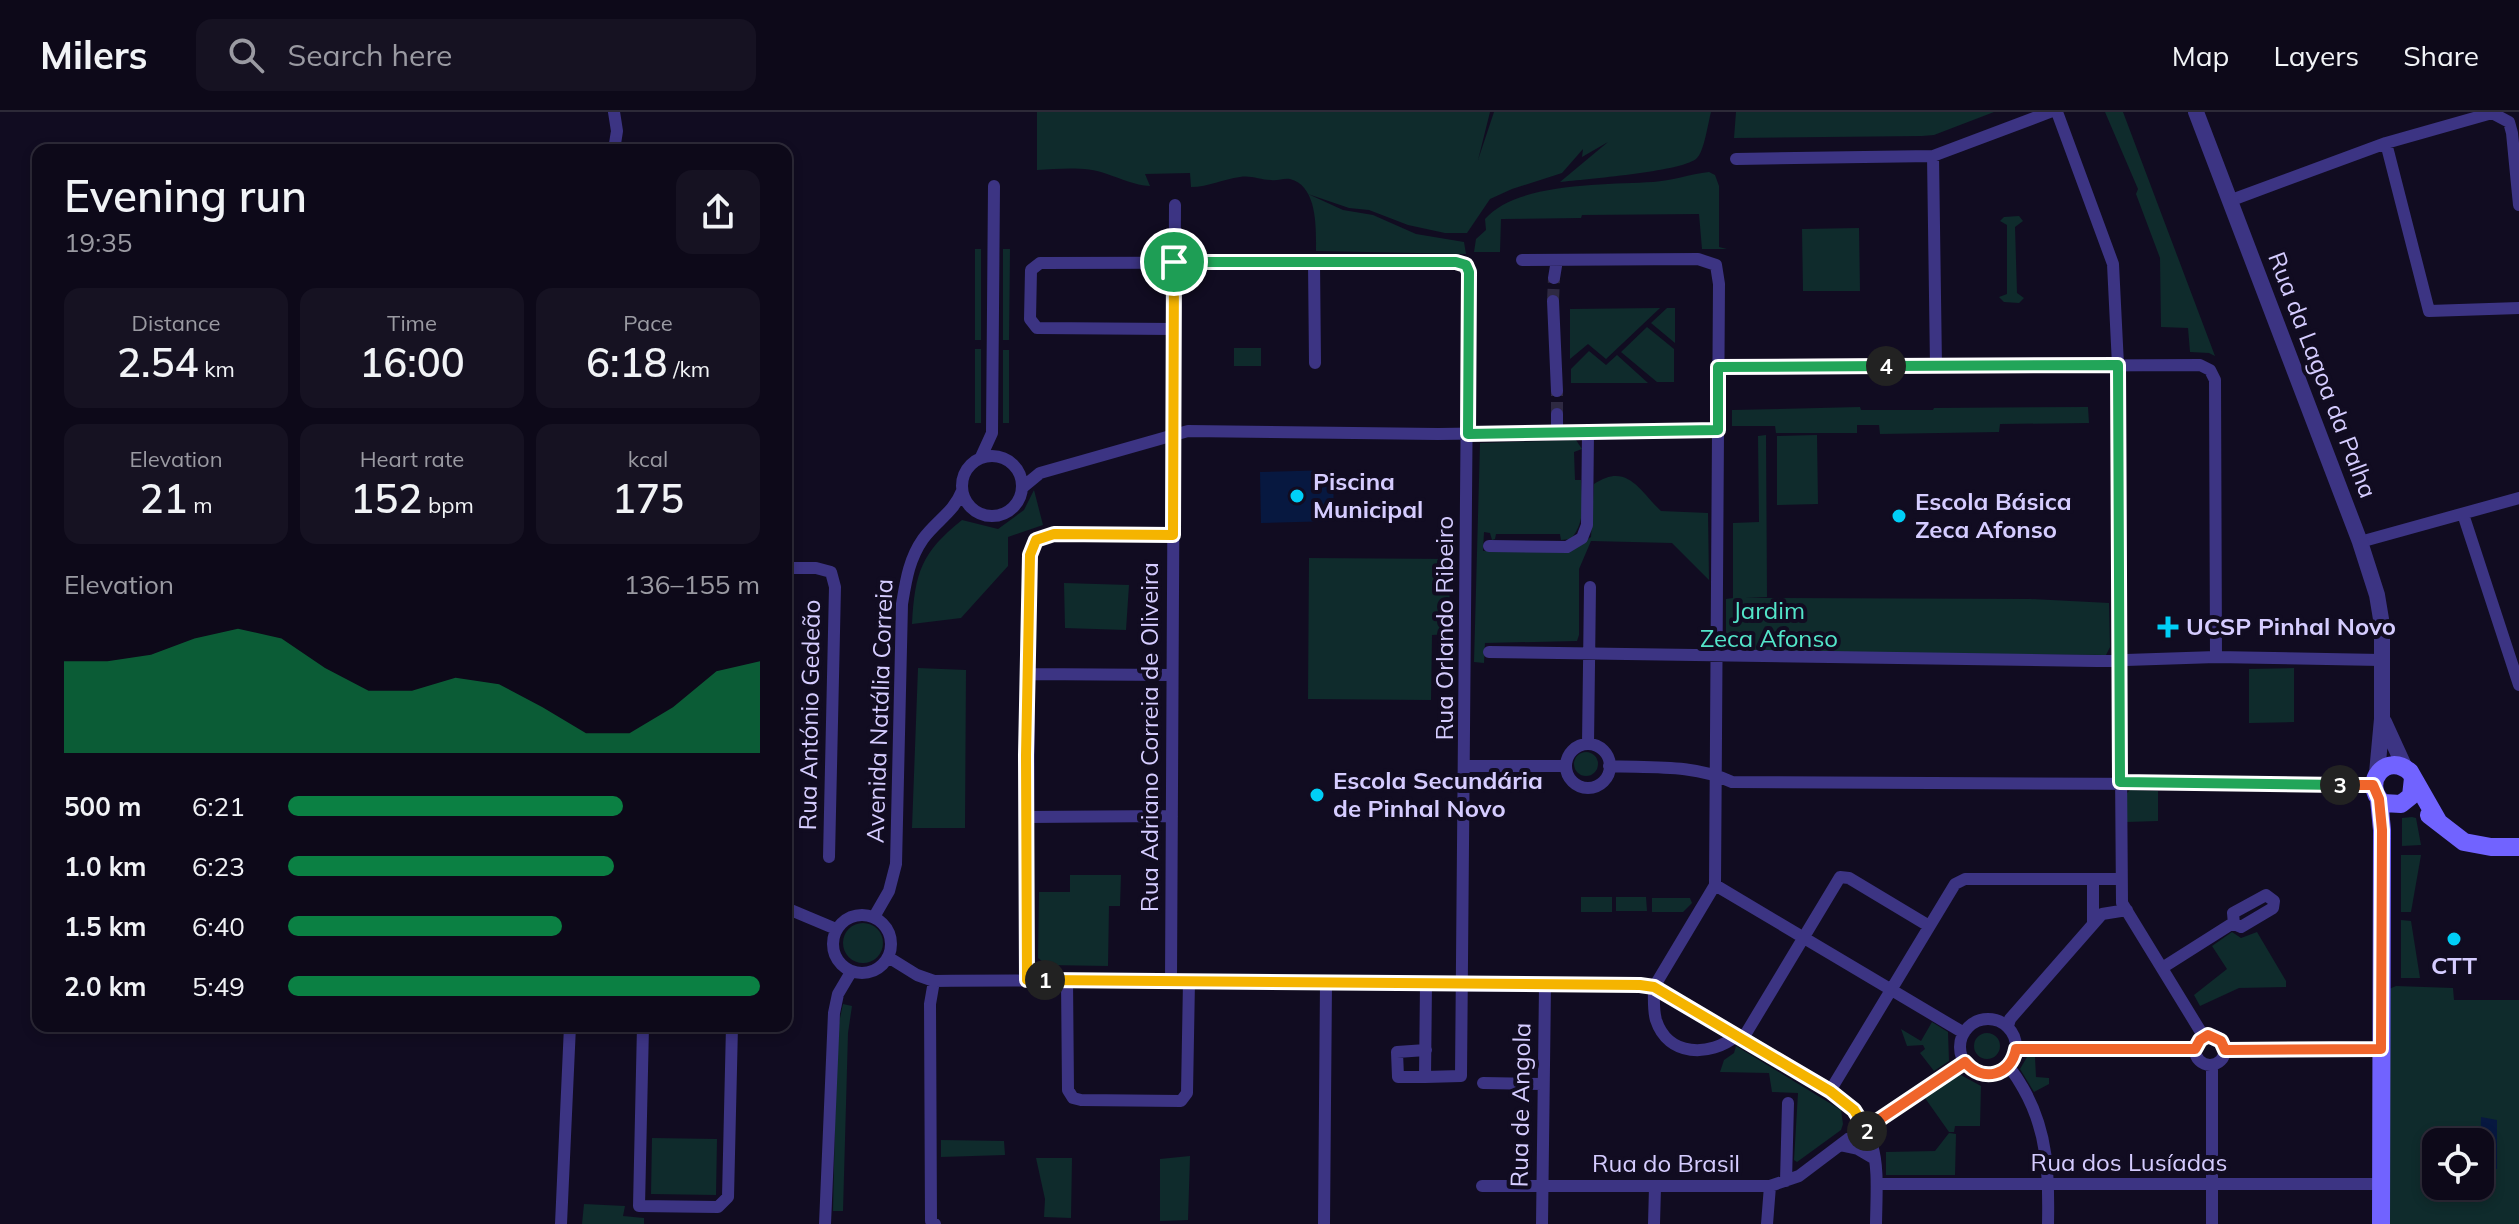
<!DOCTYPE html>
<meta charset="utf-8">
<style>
:root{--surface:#0d0919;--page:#161222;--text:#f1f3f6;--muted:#9a9aa2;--line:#2d2a38;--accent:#0b8043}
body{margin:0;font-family:Mulish,sans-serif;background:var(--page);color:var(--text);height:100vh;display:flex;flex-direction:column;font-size:30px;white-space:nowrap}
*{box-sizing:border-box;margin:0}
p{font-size:26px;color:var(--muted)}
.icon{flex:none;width:44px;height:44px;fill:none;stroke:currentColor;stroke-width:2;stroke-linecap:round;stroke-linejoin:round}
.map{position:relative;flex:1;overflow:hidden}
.panel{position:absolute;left:32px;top:32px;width:760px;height:888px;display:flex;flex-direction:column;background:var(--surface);border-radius:16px;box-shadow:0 4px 12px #0003,0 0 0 2px var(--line)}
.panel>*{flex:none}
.fabs{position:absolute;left:2422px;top:1016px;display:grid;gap:16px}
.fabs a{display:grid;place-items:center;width:72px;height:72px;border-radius:16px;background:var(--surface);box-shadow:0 4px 12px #0003,0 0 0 2px var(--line);font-size:40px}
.pin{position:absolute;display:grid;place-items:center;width:68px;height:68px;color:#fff;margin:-34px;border:4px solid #fff;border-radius:50%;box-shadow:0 2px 8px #0007}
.km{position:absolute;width:40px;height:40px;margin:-20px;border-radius:50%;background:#222;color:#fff;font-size:22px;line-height:40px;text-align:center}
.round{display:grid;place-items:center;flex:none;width:84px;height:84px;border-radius:16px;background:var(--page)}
.head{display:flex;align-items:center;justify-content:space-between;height:136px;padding:0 32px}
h1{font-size:44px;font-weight:600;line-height:60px}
.metrics{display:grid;grid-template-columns:repeat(3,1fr);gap:12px;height:136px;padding:8px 32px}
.metrics div{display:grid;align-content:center;border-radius:16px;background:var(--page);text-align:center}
.metrics b{font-size:40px;font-weight:600}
.metrics small{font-size:22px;font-weight:400}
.metrics p{font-size:22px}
.chart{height:224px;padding:16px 32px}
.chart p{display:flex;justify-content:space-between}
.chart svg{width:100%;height:144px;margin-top:8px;fill:var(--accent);opacity:.7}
ul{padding:0 32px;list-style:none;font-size:26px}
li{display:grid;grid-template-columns:128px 96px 1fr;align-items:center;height:60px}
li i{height:20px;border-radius:10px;background:var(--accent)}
header{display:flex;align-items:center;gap:48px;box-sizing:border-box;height:112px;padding:0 40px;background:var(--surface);border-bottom:2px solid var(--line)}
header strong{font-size:38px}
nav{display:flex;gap:44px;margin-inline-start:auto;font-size:28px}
.search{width:560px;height:72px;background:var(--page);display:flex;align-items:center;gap:20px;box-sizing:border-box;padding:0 28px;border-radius:16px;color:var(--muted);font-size:30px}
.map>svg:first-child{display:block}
.green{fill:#0f2b2c;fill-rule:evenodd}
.water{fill:#071840}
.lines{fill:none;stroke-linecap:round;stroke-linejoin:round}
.minor-tunnel{stroke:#2e2942;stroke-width:12;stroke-dasharray:12 6;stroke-linecap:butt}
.minor{stroke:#3c3483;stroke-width:12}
.tertiary{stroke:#3c3483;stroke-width:16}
.secondary{stroke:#7163ff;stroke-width:18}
.split-1-casing{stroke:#fff;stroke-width:16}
.split-2-casing{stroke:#fff;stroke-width:16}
.split-3-casing{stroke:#fff;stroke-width:16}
.split-4-casing{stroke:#fff;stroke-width:16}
.split-5-casing{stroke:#fff;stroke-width:16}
.split-1{stroke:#f5b400;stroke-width:10}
.split-2{stroke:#f5b400;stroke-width:10}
.split-3{stroke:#f0652b;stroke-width:10}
.split-4{stroke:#22a559;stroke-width:10}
.split-5{stroke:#22a559;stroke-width:10}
.poi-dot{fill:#00cff7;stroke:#110c21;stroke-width:3}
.labels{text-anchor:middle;stroke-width:8;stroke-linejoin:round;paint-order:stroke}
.street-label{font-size:24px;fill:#d5ccff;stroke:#110c21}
.poi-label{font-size:24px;font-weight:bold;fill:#d5ccff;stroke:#110c21;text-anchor:start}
.park-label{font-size:24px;fill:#53e5c9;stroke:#110c21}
</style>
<header>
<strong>Milers</strong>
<div class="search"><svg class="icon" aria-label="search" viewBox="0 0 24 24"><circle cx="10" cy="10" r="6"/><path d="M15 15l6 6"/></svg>Search here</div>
<nav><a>Map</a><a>Layers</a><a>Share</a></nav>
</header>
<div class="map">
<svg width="2519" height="1112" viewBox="0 0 2519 1112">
<rect width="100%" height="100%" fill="#110c21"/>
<path class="green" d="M 1037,0 L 1490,0 L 1478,48 L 1494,0 L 1711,0 C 1708,11 1704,41 1696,47 C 1679,60 1586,67 1560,70 L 1608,30 L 1582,45 L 1583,37 L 1562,61 L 1512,77 L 1490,87 L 1467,121 L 1445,121 L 1408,113 L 1369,98 L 1349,96 L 1308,82 L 1343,98 L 1373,103 L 1416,122 L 1464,130 L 1466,142 L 1316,139 C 1316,117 1318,74 1290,67 C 1283,66 1278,69 1271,68 C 1260,68 1251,63 1240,65 C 1223,67 1209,75 1191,75 L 1190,61 L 1145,62 L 1150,74 C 1134,73 1122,67 1107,62 C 1085,54 1060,57 1037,58 Z
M 1736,0 L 1994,0 L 1934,23 L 1922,24 L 1734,26 Z
M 2105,0 L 2123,0 L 2215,244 L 2209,241 L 2190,240 L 2188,216 L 2161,215 L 2160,146 L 2136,82 L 2138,77 Z
M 1709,60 L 1715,63 L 1719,74 L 1719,135 L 1727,137 L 1702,137 L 1699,102 L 1582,103 L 1581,106 L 1501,107 L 1500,140 L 1474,140 L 1476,127 L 1486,118 L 1485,107 C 1517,70 1606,73 1653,70 C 1671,69 1690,62 1709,60 Z
M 2019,104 L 2023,109 L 2015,115 L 2017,181 L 2024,186 L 2019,191 L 2004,190 L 1999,185 L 2007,182 L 2007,113 L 2000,109 L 2004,105 Z
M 1859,116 L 1860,179 L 1803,179 L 1802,117 Z
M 975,137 L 981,137 L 981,228 L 975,228 Z
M 1003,137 L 1010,137 L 1009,228 L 1003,228 Z
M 1660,196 L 1606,247 L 1588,232 L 1570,247 L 1570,197 Z
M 1667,196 L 1675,196 L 1675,231 L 1651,211 Z
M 1647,215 L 1674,237 L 1674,270 L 1657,270 L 1621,240 Z
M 1234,236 L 1261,236 L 1261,254 L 1234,254 Z
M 975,237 L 981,237 L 981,311 L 975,311 Z
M 1003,238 L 1009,238 L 1009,311 L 1003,311 Z
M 1589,239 L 1606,253 L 1617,243 L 1648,271 L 1571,271 L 1571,257 Z
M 1860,295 L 1861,298 L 1933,298 L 1934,296 L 2088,295 L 2089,311 L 2000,312 L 1999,320 L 1880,322 L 1879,313 L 1857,313 L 1857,321 L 1776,321 L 1775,314 L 1732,314 L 1732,298 Z
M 1766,323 L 1767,485 L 1746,486 L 2030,487 L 2109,491 L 2110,535 L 2106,543 L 1744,540 L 1726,525 L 1726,487 L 1733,486 L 1733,411 L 1759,410 L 1758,324 Z
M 1817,323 L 1818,392 L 1777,393 L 1777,324 Z
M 1576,328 L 1582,337 L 1574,340 L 1575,368 L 1581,368 C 1582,390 1586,409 1571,427 L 1561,428 L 1560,422 L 1496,422 L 1495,427 L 1492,428 L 1490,421 L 1484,420 L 1483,439 L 1569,439 L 1591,425 L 1594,372 C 1627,350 1639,378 1661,399 L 1708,401 L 1709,468 L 1672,431 L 1591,429 L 1579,457 L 1579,523 L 1577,529 L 1485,531 L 1484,551 L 1474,550 L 1480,331 Z
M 1034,378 L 1043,413 L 1008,425 L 1008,454 L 961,506 L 912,512 C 915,460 921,441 962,408 L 998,417 L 1024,398 Z
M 1309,446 L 1450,447 L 1449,522 L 1432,523 L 1431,588 L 1308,587 Z
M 1064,471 L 1129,473 L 1126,518 L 1065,516 Z
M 918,556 L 966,558 L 965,716 L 912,716 Z
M 2294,556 L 2294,610 L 2249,611 L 2249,557 Z
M1574 652a12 12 0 1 1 24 0a12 12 0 1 1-24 0Z
M 2130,678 L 2158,679 L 2158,709 L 2127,710 L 2127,681 Z
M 2412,705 L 2416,706 L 2421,733 L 2402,734 L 2402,706 Z
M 2401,743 L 2421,743 L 2411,800 L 2401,800 Z
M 1070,763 L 1121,763 L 1120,794 L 1109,794 L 1108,854 L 1047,853 L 1038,846 L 1039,780 L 1070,780 Z
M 1581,785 L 1612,785 L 1612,800 L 1581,800 Z
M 1616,785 L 1646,785 L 1647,799 L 1616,799 Z
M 1652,786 L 1690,786 L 1692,791 L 1683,800 L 1652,800 Z
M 2401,808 L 2411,809 L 2420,866 L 2401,866 Z
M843 831a20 20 0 1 1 40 0a20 20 0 1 1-40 0Z
M 2232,820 L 2241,826 L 2257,820 L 2286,869 L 2286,875 L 2239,876 L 2200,894 L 2194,883 L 2227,857 L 2212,834 Z
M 2396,874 L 2453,876 L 2454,888 L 2519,888 L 2519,1112 L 2388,1112 L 2389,877 ZM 2436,1030 L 2480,1030 L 2480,1074 L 2436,1074 Z
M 843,892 L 852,894 L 848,921 L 843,1099 L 833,1099 L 837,920 Z
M 1932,910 L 1948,920 L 1949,949 L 1934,959 L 1920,941 L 1925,937 L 1923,933 L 1907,934 L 1901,917 L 1921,929 Z
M1974 934a13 13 0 1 1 26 0a13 13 0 1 1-26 0Z
M 1736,934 L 1841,998 L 1843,1012 L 1841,1018 L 1797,1050 L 1794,1048 L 1798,981 L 1772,980 L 1769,961 L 1720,960 L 1724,948 L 1734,941 Z
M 2027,945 L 2035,945 L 2036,965 L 2049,966 L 2049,972 L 2034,980 L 2020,957 Z
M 1959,962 L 1981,974 L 1980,1014 L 1955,1014 L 1954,1020 L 1949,1020 L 1925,986 Z
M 1949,1021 L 1956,1022 L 1955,1063 L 1886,1063 L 1886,1040 L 1935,1039 Z
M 652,1026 L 717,1027 L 716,1083 L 651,1082 Z
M 941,1028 L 1004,1029 L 1005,1043 L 941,1045 Z
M 1190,1044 L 1188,1108 L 1160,1109 L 1160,1047 Z
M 1036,1046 L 1072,1046 L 1071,1106 L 1044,1105 L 1045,1087 Z
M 584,1092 L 625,1094 L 623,1104 L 644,1106 L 644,1112 L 582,1112 Z"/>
<path class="water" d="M 1333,358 L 1334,409 L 1261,411 L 1260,360 Z
M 2481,1005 L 2497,1008 L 2497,1057 L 2480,1057 Z"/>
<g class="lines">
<path class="minor-tunnel" d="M 1553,189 L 1554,166
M 1557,302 L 1557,279"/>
<path class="minor" d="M 614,0 L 617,19 L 614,38
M 2057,0 L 2113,152 L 2118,253 L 2122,791 L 2204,925
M 2386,31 L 2429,199 L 2519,196
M 1933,44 L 1936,254
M 1736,47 L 1933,44 L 2050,0
M 2229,89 L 2386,31 L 2492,1 L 2509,10 L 2512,21 L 2519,93
M 1522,148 L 1698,147 L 1716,153 L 1719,172 L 1715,773 L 1654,875
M 1314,150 L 1315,251
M 1554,166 L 1557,148
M 1553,189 L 1557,279
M 1174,217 L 1037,216 L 1030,207 L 1031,158 L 1040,151 L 1456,150 L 1468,156 L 1461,964 L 1425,965 L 1426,872
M 1718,255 L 2200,253 L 2210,258 L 2215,268 L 2216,545
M 1557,321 L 1557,302
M962 374a30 30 0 1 1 60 0a30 30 0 1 1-60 0Z
M 981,345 L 992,321 L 994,74
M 1023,375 L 1040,361 L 1188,319 L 1438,322 L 1718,318
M 2463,402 L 2519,573
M 2360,430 L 2519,386
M 1489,434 L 1567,435 L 1582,426 L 1587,413 L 1588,320
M 786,456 L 816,456 L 831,460 L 835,475 L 829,745
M 1489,540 L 2096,549 L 2216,545 L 2381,548
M 1028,562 L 1172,563
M 1588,632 L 1590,475
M1566 654a22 22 0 1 1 44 0a22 22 0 1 1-44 0Z
M 1466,654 L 1566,654
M 1609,654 C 1650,656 1694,652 1732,670 L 2373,673
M 1026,705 L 1172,704
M 1715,773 L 1964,921
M 2266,783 L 2274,789 L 2273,796 L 2241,815 L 2234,812 L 2233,801 Z
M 786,796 L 836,817
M833 832a29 29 0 1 1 58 0a29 29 0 1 1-58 0Z
M 874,805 L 889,779 L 896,752 L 902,492 C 906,468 909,447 923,427 C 936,409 954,400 962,379
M 2093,812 L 2093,768
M 888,845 L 917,863 L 934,869 C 1169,866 1404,876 1640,873 L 1654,875 L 1830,979 C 1883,1019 1877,1052 1876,1112
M 2162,856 L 2233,811
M 1027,868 L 1030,443 L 1036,428 L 1054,422 L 1173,423
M 1067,868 L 1068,978 L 1073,986 L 1081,988 L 1181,989 L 1187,981 L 1189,869
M 1171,868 L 1175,93
M 934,869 L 930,892 L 931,1109 L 935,1112
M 1654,875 C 1654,886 1653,898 1656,908 C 1668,945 1710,945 1736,924
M1960 935a28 28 0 1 1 56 0a28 28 0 1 1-56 0Z
M 643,914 L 639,1094 L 718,1095 L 728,1085 L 732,914
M 2008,914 L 2010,907 L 2102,802 L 2127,798
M2195 938a15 15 0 1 1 30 0a15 15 0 1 1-30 0Z
M 1742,928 L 1840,765 L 1849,766 L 1929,814
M 2016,937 L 2195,937
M 2225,938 L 2381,937
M 2008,955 C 2015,961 2018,968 2023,976 C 2048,1019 2049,1063 2048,1112
M 1425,965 L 1398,965 L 1397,940 L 1426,938
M 1483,971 L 1543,972
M 1830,979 L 1955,772 L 1965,767 L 2121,767
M 1865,1023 L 1880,1007 L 1965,950
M 1844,1034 L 1858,1037 L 1875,1047
M 1786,1069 L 1788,991
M 1877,1072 L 2381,1072
M 1482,1074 L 1770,1074 L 1799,1064 L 1848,1027 L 1867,1020
M 561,1112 L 570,914
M 825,1112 L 834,901 L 838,882 L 851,860
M 1324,1112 L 1326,871
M 1542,1112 L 1545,874
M 1654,1112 L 1655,1075
M 1767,1112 L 1770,1074
M 2212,1112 L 2212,953"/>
<path class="tertiary" d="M 2196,0 L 2360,430 L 2377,483 L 2382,513 L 2382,607 L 2377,661
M 2384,610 L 2405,656"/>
<path class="secondary" d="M 2413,666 L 2411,684 L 2401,692 L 2383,691 C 2360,671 2387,639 2410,660 L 2438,709
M 2379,687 L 2382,718 L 2381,1112
M 2429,703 L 2464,730 L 2491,735 L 2519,735"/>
</g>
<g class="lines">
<defs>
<path id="split-1" d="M 1045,868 L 1027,868 L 1026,643 L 1030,443 L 1036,428 L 1054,422 L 1173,423 L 1174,150"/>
<path id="split-2" d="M 1045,868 L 1640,873 L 1654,875 L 1830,979 L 1854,998 L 1867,1019"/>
<path id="split-3" d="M 1867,1019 L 1880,1007 L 1965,950 C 1982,971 2011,964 2016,937 L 2195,937 L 2200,928 L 2208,923 L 2221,929 L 2225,938 L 2381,937 L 2382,718 L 2379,687 L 2373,673 L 2340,673"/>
<path id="split-4" d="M 1886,254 L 2118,253 L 2120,670 L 2340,673"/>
<path id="split-5" d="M 1174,150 L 1456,150 L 1466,153 L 1469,160 L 1468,322 L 1718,318 L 1718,255 L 1886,254"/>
</defs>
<use href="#split-1" class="split-1-casing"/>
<use href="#split-2" class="split-2-casing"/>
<use href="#split-3" class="split-3-casing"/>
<use href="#split-4" class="split-4-casing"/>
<use href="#split-5" class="split-5-casing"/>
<use href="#split-1" class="split-1"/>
<use href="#split-2" class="split-2"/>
<use href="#split-3" class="split-3"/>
<use href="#split-4" class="split-4"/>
<use href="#split-5" class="split-5"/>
</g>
<g class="poi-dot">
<circle cx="1297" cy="384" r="8"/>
<circle cx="1899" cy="404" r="8"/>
<path d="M2164 503h8v8h8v8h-8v8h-8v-8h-8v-8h8z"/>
<circle cx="1317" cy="683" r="8"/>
<circle cx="2454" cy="827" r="8"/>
</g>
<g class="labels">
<g class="street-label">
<text transform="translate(2322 263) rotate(69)" y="8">Rua da Lagoa da Palha</text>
<text transform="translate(1445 516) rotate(-90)" y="8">Rua Orlando Ribeiro</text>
<text transform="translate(880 599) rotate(-88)" y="8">Avenida Natália Correia</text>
<text transform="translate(810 603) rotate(-89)" y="8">Rua António Gedeão</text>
<text transform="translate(1150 625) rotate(-90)" y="8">Rua Adriano Correia de Oliveira</text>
<text transform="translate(1521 993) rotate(-89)" y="8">Rua de Angola</text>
<text x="2129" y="1059">Rua dos Lusíadas</text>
<text x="1666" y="1060">Rua do Brasil</text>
</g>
<g class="poi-label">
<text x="1313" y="378">Piscina<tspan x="1313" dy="28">Municipal</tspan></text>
<text x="1915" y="398">Escola Básica<tspan x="1915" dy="28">Zeca Afonso</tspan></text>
<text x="2186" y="523">UCSP Pinhal Novo</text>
<text x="1333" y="677">Escola Secundária<tspan x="1333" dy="28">de Pinhal Novo</tspan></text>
<text x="2454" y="862" text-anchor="middle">CTT</text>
</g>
<g class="park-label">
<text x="1769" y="507">Jardim<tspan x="1769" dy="28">Zeca Afonso</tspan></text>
</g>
</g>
</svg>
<div class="fabs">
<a><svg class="icon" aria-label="locate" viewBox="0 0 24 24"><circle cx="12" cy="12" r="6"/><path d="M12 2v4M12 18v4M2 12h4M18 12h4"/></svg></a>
</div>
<div class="pin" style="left:1174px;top:150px;background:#1e9e55"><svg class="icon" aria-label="arrive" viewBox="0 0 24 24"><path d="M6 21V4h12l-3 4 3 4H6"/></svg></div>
<b class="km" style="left:1045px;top:868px">1</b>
<b class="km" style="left:1867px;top:1019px">2</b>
<b class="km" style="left:2340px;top:673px">3</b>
<b class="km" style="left:1886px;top:254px">4</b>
<section class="panel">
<div class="head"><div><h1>Evening run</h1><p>19:35</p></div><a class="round"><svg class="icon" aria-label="share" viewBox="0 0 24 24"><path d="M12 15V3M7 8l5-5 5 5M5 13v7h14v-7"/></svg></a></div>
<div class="metrics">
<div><p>Distance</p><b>2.54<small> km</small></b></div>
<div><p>Time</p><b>16:00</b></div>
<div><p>Pace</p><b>6:18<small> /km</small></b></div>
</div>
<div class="metrics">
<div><p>Elevation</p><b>21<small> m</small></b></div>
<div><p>Heart rate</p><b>152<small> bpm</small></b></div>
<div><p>kcal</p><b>175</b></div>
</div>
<div class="chart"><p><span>Elevation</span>136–155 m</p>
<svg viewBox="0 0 160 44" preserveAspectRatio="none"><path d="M0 44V16L10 16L20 14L30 9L40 6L50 9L60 18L70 25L80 25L90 21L100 23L110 30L120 38L130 38L140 30L150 19L160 16V44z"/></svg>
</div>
<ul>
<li><b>500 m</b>6:21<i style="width:71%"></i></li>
<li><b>1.0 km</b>6:23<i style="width:69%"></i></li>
<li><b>1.5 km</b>6:40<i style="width:58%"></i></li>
<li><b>2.0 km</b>5:49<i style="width:100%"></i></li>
</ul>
</section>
</div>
